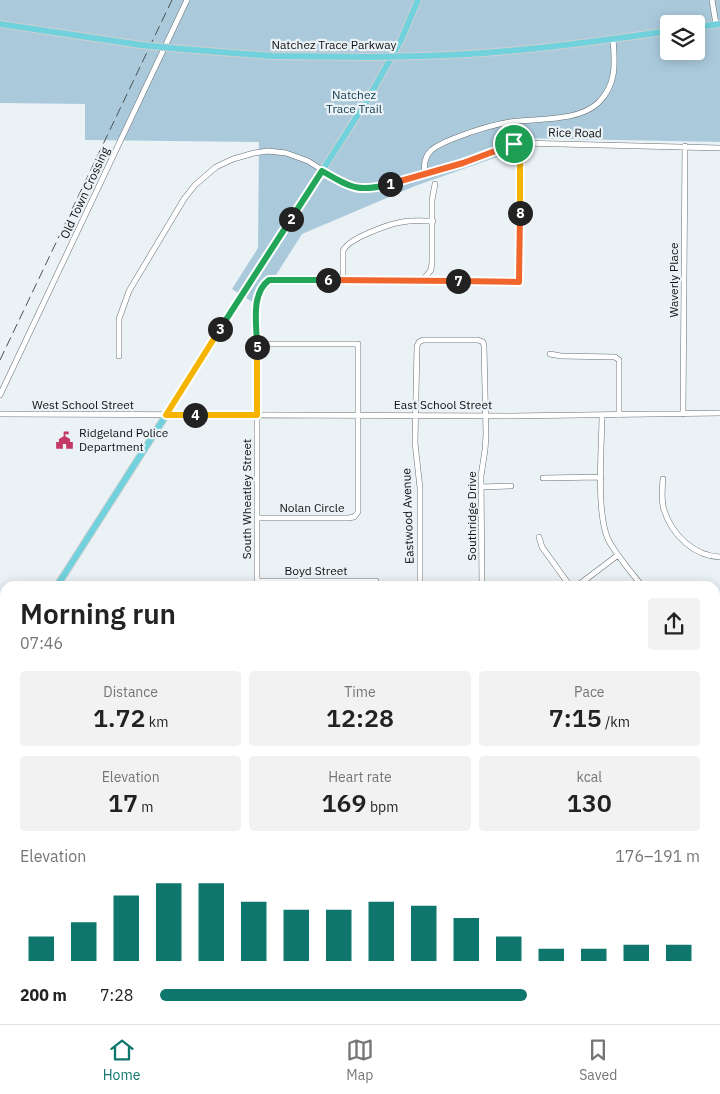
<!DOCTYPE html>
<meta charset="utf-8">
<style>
:root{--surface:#fff;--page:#f2f2f2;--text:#222;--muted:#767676;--line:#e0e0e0;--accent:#0f766e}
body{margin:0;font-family:"IBM Plex Sans",sans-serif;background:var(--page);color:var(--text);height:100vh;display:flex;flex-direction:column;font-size:19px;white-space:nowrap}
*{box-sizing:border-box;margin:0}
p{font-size:16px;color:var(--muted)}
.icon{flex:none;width:28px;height:28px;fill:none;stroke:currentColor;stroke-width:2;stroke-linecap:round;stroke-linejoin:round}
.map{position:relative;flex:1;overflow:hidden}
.details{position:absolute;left:0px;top:581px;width:720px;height:444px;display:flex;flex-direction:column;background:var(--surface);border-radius:15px 15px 0 0;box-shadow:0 2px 12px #0003}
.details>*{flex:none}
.fabs{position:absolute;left:660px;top:15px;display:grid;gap:10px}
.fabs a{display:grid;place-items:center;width:45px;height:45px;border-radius:5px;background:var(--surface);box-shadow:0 2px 12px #0003;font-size:25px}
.pin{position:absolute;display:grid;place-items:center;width:42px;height:42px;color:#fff;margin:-21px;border:2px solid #fff;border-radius:50%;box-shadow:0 1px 5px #0007}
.km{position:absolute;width:25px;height:25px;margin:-12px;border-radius:50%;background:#222;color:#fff;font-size:14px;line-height:25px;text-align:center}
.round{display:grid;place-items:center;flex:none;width:52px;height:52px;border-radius:5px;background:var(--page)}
.summary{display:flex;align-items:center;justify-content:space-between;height:85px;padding:0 20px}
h1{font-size:28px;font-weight:600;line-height:38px}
.stats{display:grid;grid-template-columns:repeat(3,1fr);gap:8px;height:85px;padding:5px 20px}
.stats div{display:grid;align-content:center;border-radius:5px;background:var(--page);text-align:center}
.stats b{font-size:25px;font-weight:600}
.stats small{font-size:14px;font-weight:400}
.stats p{font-size:14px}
.chart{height:140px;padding:10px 20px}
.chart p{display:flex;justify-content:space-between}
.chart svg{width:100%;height:90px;margin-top:5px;stroke:var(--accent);stroke-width:6}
ul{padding:0 20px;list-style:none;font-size:16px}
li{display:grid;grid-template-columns:80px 60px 1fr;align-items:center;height:38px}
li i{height:12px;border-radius:6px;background:var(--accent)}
.dock{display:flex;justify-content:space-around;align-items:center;height:70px;border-top:1px solid var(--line);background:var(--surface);font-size:14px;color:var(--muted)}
.dock a{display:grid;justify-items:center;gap:2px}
.dock .selected{color:var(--accent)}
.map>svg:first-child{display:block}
.green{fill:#aacadc;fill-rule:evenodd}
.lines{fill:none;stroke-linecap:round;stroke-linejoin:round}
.minor-casing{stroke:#686e72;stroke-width:6}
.major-casing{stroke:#cfcfd0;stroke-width:8}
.minor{stroke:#fff;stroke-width:5}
.major{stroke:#71d2dd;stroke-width:6}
.rail{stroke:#4d5052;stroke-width:1;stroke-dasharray:10 5;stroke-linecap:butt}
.major-bridge-casing{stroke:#cfcfd0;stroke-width:8;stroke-linecap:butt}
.major-bridge{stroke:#71d2dd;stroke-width:6}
.split-1-casing{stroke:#fff;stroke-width:10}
.split-2-casing{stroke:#fff;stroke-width:10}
.split-3-casing{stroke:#fff;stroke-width:10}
.split-4-casing{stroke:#fff;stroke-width:10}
.split-5-casing{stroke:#fff;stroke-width:10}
.split-6-casing{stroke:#fff;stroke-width:10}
.split-7-casing{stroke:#fff;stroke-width:10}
.split-8-casing{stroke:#fff;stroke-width:10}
.split-9-casing{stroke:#fff;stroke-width:10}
.split-1{stroke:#f0652b;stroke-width:6}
.split-2{stroke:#22a559;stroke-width:6}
.split-3{stroke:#22a559;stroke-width:6}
.split-4{stroke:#f5b400;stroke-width:6}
.split-5{stroke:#f5b400;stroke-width:6}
.split-6{stroke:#22a559;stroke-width:6}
.split-7{stroke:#f0652b;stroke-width:6}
.split-8{stroke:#f0652b;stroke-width:6}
.split-9{stroke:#f5b400;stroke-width:6}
.labels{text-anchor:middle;stroke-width:4.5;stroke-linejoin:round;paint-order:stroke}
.street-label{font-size:12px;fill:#0f1112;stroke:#ebf2f6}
.park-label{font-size:12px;fill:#113b50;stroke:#ebf2f6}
.poi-label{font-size:12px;fill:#0f1112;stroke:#ebf2f6;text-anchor:start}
</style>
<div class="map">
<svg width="720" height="1024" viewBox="0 0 720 1024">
<rect width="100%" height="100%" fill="#ebf2f6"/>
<path class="green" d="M 0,0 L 720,0 L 720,142 L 515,138 L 514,151 L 415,186 L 302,234 L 257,305 L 232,289 L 258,248 L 259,142 L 85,140 L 85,104 L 0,103 ZM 669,24 L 696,24 L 696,51 L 669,51 Z"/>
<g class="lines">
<defs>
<path id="minor" d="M 712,0 L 716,24
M 425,175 C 421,151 435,146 455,138 C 473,131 491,125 510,122 C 536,118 578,122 598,103 C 617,85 615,63 613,39
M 343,280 L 343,251 C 347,239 389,224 402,222 C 412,220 423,221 433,221
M 423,280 L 431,270 L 432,262 L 432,200 L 435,184
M 550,354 L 561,356 L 615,357 L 619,360 L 619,415
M 119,356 L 119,319 L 129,291 L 184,199 L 195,185 L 216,167 L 233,159 L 254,153 L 268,151 L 286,153 L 308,161 L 346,185 L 365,189 L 425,175 L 520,143 L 720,148
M 0,395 L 187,0
M 0,414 L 511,416 L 720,413
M 683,414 L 685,146
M 602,415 C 602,446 595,518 610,543 C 619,558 631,572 642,586
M 543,478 L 601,477
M 663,479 C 662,489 661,500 664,510 C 672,535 694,556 720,557
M 481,487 L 511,486
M 257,518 L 348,518 L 354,517 L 358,512 L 358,344 L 257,344
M 539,537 L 542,547 L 570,586
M 257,581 L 376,581
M 257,586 L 257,298 L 258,293 L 269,280 L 519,282 L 520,143
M 420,586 L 420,488 L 415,443 L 417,346 L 419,342 L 423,340 L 478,340 L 483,342 L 484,346 L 486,435 L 485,450 L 481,476 L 482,586
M 577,586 L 618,555
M 715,714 L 720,714
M 0,721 L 5,722
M 715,775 L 720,774
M 715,853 L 720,853
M 715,904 L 720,904
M 715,1016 L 720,1017
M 259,1020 L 259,1024
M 423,1020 L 423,1024
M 528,1020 L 528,1024
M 580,1020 L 581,1024
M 629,1020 L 629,1024
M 29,1024 L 29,1020
M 94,1024 L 94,1020
M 478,1024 L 478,1020"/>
<path id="major" d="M 0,24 L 141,45
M 696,27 L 720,24
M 182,49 L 272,56 L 370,57
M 422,56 C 505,54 587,43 669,31
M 57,586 L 368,99 L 401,40 L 418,0
M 0,676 L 5,668
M 0,937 L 5,937
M 715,938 L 720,938"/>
</defs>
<use href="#minor" class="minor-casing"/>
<use href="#major" class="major-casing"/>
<use href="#minor" class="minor"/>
<use href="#major" class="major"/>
<path class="rail" d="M 0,360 L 172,0"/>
<defs>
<path id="major-bridge" d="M 141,45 L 182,49
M 370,57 L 422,56"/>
</defs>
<use href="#major-bridge" class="major-bridge-casing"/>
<use href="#major-bridge" class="major-bridge"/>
</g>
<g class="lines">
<defs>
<path id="split-1" d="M 390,184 L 463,163 L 514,144"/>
<path id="split-2" d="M 291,219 L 322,171 C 350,187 357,193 390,184"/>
<path id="split-3" d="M 220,329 L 291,219"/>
<path id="split-4" d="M 195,415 L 166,415 L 220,329"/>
<path id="split-5" d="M 195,415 L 257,415 L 257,347"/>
<path id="split-6" d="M 257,347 C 257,326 250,294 269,280 L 328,280"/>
<path id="split-7" d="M 328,280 L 458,281"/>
<path id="split-8" d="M 458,281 L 519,282 L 520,213"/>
<path id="split-9" d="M 514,144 L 520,143 L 520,213"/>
</defs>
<use href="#split-1" class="split-1-casing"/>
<use href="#split-2" class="split-2-casing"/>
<use href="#split-3" class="split-3-casing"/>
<use href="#split-4" class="split-4-casing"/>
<use href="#split-5" class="split-5-casing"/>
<use href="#split-6" class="split-6-casing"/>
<use href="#split-7" class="split-7-casing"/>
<use href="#split-8" class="split-8-casing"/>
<use href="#split-9" class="split-9-casing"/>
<use href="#split-1" class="split-1"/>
<use href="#split-2" class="split-2"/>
<use href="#split-3" class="split-3"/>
<use href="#split-4" class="split-4"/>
<use href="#split-5" class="split-5"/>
<use href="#split-6" class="split-6"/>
<use href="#split-7" class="split-7"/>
<use href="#split-8" class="split-8"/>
<use href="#split-9" class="split-9"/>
</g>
<defs>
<symbol id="civic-bare" viewBox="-9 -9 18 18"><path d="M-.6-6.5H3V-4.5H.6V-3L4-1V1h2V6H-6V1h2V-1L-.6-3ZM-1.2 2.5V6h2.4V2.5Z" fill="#c43767" stroke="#ebf2f6" stroke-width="2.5" paint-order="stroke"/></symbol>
</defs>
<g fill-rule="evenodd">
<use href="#civic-bare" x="52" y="428" width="25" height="25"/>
</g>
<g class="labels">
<g class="street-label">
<text x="334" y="49">Natchez Trace Parkway</text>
<text transform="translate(575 133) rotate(1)" y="4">Rice Road</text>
<text transform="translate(85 193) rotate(-65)" y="4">Old Town Crossing</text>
<text transform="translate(674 280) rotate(-90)" y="4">Waverly Place</text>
<text x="83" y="409">West School Street</text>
<text x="443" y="409">East School Street</text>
<text transform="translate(247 499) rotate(-90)" y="4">South Wheatley Street</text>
<text x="312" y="512">Nolan Circle</text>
<text transform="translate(408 516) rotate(-92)" y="4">Eastwood Avenue</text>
<text transform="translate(472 516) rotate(-90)" y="4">Southridge Drive</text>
<text x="316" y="575">Boyd Street</text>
</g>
<g class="park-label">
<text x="354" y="99">Natchez<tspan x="354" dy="14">Trace Trail</tspan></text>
</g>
<g class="poi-label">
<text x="79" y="437">Ridgeland Police<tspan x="79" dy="14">Department</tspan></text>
</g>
</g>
</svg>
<div class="fabs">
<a><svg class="icon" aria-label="layers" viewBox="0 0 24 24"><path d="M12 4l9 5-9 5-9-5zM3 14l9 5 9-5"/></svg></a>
</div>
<div class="pin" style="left:514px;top:144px;background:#1e9e55"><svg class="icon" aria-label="arrive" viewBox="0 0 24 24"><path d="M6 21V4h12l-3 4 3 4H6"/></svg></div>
<b class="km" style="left:390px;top:184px">1</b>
<b class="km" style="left:291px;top:219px">2</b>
<b class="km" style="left:220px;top:329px">3</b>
<b class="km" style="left:195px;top:415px">4</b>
<b class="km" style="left:257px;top:347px">5</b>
<b class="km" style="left:328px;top:280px">6</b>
<b class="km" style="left:458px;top:281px">7</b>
<b class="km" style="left:520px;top:213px">8</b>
<section class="details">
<div class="summary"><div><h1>Morning run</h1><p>07:46</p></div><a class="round"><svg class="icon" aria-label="share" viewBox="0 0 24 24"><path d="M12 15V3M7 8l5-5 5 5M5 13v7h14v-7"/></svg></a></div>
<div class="stats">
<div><p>Distance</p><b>1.72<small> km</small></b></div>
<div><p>Time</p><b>12:28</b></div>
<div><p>Pace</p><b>7:15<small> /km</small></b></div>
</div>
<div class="stats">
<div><p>Elevation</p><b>17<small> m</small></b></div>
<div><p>Heart rate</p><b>169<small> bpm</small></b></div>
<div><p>kcal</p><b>130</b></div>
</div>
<div class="chart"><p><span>Elevation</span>176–191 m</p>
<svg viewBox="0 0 160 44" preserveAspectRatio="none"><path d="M5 44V32M15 44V25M25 44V12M35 44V6M45 44V6M55 44V15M65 44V19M75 44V19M85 44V15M95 44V17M105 44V23M115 44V32M125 44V38M135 44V38M145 44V36M155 44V36"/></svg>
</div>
<ul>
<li><b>200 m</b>7:28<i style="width:68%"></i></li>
</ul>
</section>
</div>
<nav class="dock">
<a class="selected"><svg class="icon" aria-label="home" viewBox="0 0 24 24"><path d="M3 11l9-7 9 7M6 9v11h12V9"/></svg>Home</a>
<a><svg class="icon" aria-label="map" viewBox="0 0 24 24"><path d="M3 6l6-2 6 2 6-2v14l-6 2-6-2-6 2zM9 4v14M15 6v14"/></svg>Map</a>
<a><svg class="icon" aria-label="saved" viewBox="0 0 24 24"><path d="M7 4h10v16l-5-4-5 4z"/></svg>Saved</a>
</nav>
